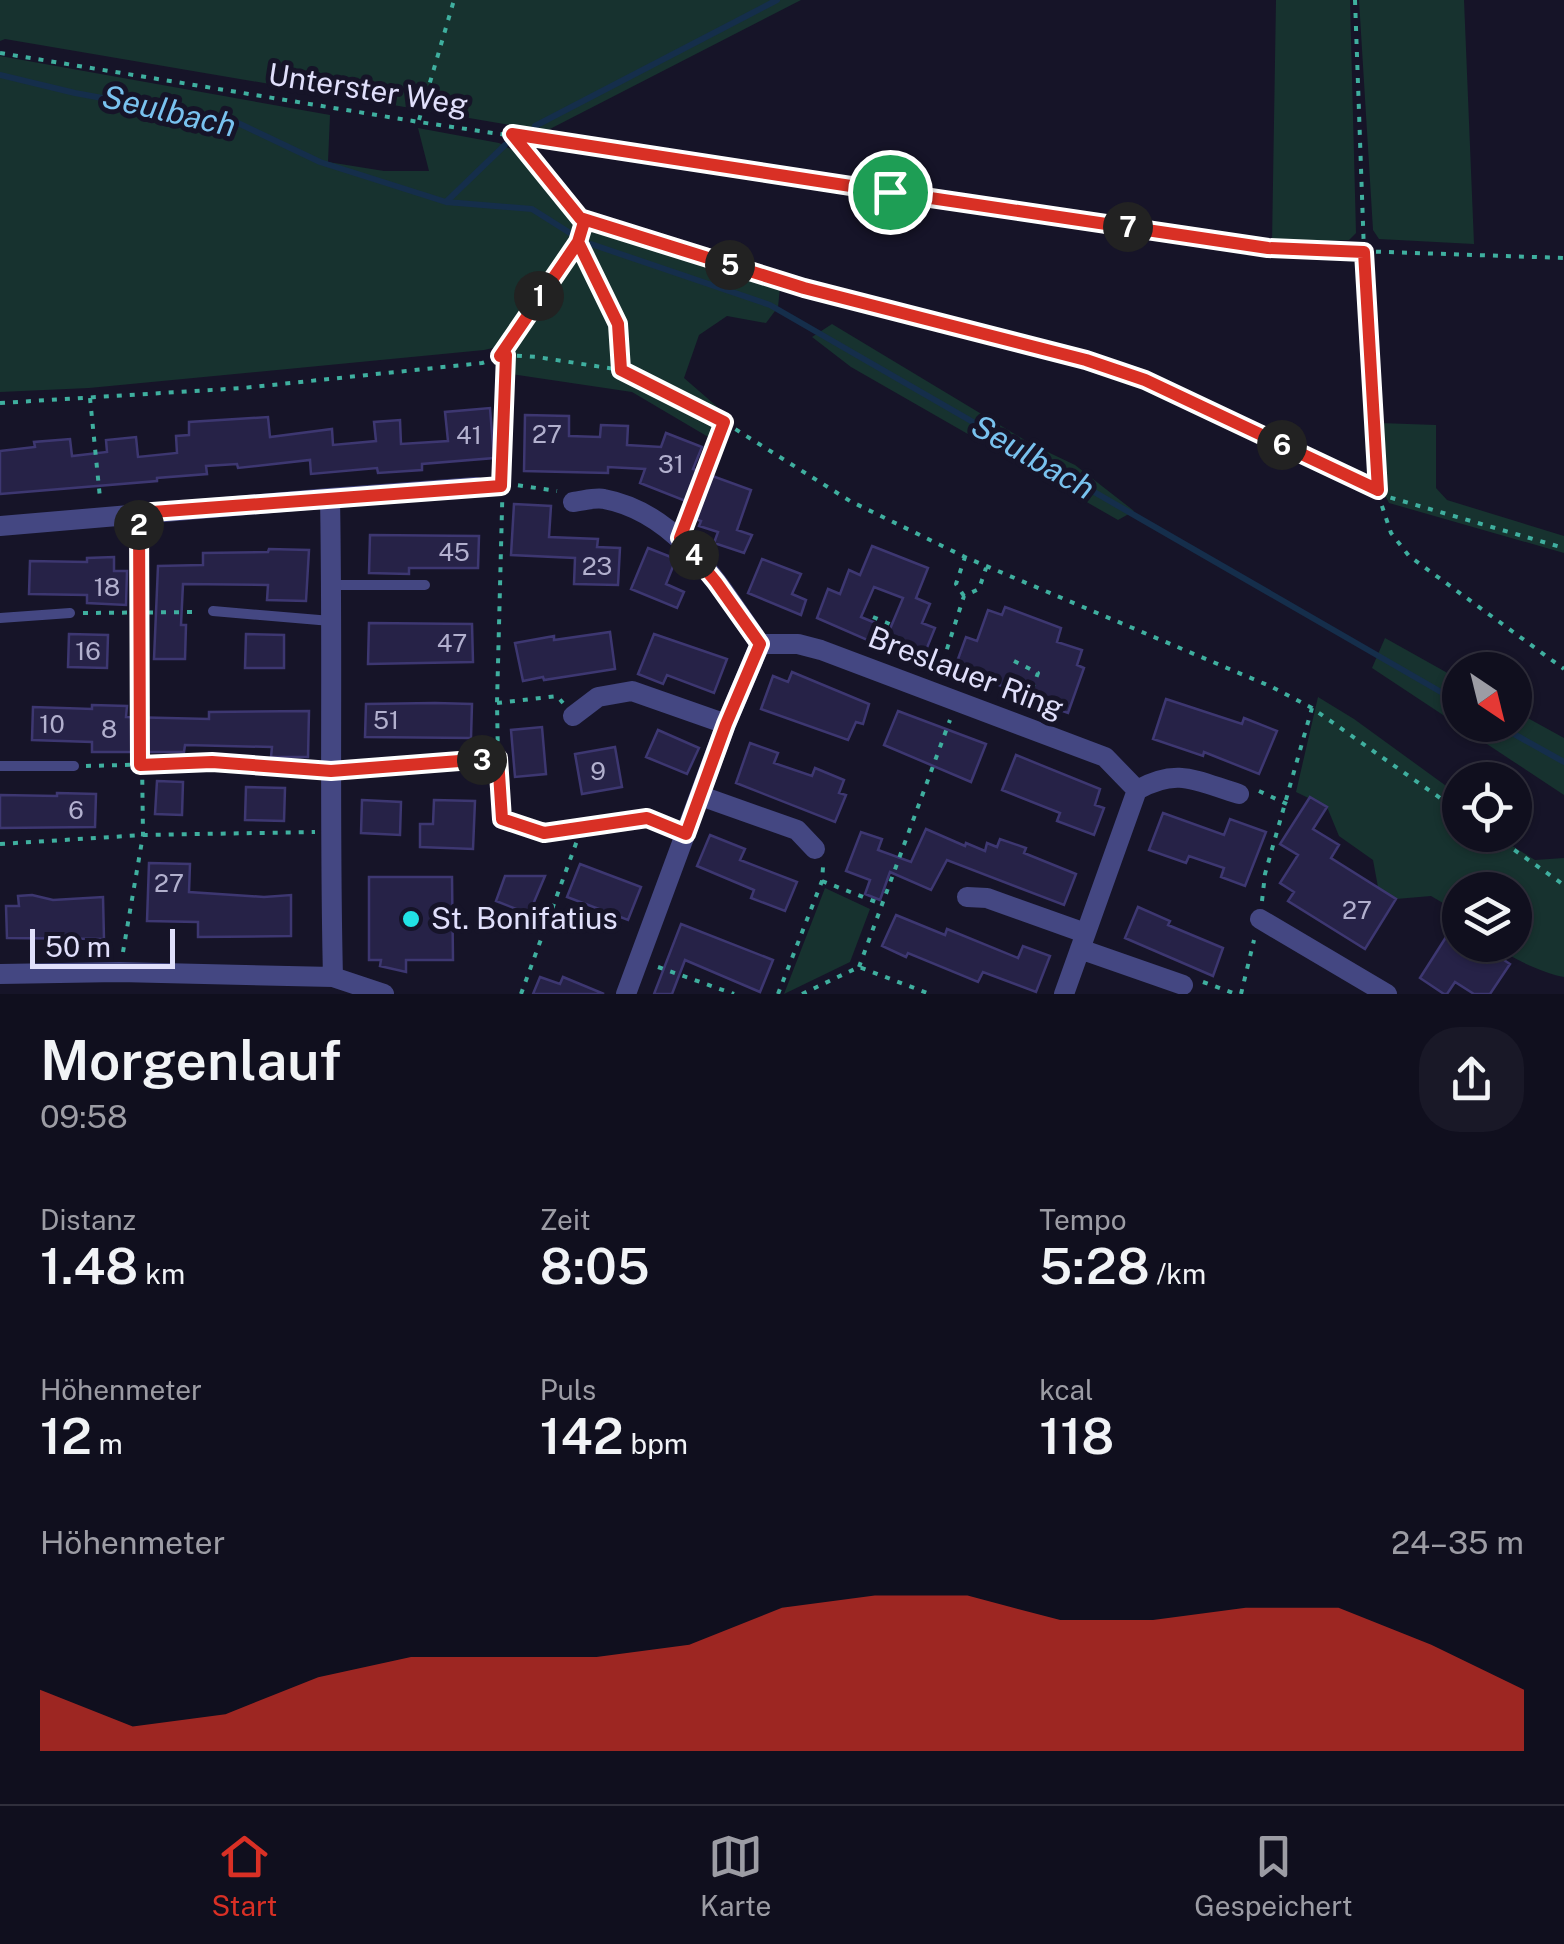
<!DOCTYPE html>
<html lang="de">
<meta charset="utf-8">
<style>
:root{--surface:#100f1e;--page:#191827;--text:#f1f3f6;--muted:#9c9ca4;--line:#302f3c;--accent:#d93025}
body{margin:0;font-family:"Public Sans",sans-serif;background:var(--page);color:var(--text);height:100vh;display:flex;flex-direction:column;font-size:38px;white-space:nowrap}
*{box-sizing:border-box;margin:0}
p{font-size:32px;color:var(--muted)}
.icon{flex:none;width:55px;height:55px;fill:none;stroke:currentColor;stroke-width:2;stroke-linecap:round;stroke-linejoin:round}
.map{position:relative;height:994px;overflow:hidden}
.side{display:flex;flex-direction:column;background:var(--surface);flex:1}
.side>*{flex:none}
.needle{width:65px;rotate:145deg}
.controls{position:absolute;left:1442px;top:652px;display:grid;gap:20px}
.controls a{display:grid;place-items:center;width:90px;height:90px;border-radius:50%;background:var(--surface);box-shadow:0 2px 8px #0004,0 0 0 2px var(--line);font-size:50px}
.scale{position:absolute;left:30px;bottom:25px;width:145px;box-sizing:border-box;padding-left:10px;border:5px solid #e0dffb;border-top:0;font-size:28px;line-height:35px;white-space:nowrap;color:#e0dffb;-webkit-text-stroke:8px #161428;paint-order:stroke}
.pin{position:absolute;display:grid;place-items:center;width:85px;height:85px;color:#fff;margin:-42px;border:5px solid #fff;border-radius:50%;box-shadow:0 2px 10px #0007}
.km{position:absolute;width:50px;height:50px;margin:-25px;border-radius:50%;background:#222;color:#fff;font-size:28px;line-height:50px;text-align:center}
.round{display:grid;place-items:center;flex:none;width:105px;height:105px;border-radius:40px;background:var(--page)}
.head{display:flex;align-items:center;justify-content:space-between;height:170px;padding:0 40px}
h1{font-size:55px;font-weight:600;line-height:75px}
.stats{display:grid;grid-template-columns:repeat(3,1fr);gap:15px;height:170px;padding:10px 40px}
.stats div{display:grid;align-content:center}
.stats b{font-size:50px;font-weight:600}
.stats small{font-size:28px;font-weight:400}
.stats p{font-size:28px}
.chart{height:280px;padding:20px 40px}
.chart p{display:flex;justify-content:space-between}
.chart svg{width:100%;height:180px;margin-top:10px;fill:var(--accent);opacity:.7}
.tabs{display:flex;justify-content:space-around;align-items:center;height:140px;border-top:2px solid var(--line);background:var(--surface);font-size:28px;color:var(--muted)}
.tabs a{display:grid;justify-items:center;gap:5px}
.tabs .current{color:var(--accent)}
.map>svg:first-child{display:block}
.green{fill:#17322f}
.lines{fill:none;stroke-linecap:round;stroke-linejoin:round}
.stream{stroke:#152e4b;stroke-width:6}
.building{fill:#262247;stroke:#3d3771;stroke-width:2.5;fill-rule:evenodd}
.path{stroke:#3faf9f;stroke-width:4;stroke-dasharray:5 8;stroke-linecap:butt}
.lane{stroke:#444782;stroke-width:10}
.street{stroke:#444782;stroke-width:20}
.route-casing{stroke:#fff;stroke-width:20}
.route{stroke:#d93025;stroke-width:12}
.poi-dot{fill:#21e2e5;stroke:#161428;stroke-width:4}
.labels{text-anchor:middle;stroke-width:10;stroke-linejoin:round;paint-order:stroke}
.number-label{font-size:25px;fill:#b2b0ce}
.street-label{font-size:30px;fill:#e0dffb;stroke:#161428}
.poi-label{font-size:30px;fill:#e0dffb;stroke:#161428;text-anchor:start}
.water-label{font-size:32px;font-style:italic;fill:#79c2ef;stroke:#161428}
</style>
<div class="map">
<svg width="1564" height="994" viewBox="0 0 1564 994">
<rect width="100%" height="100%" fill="#161428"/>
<path class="green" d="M 0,0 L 801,0 L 546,131 L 5,39 L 0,41 Z
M 1276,0 L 1350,0 L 1356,233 L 1349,240 L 1272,243 Z
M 1359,0 L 1464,0 L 1474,244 L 1379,239 L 1373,230 Z
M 0,56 L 330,115 L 328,162 L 384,171 L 429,171 L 418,128 L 499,143 L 516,152 L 589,225 L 591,219 L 780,288 L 778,307 L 766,323 L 727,316 L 699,335 L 684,378 L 729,417 L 710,438 L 632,392 L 511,374 L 506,345 L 484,350 L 89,388 L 0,392 Z
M 832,324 L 1033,445 L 1075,465 L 1134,511 L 1118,520 L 851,367 L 812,337 Z
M 1380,423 L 1436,425 L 1436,488 L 1447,500 L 1564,536 L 1564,553 L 1389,503 L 1383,491 Z
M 1385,638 L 1460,680 L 1460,725 L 1515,725 L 1515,711 L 1564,738 L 1564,795 L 1372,668 Z
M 1318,697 L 1354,719 L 1460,796 L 1460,835 L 1495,835 L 1535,860 L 1564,858 L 1564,977 C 1547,974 1507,958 1498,945 L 1515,945 L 1515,890 L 1460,890 L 1460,913 L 1431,896 L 1396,899 L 1378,887 L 1373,860 L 1339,836 L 1327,807 L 1296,792 Z
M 825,888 L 870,909 L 850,962 L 784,994 Z"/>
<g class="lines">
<path class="stream" d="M 0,75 L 75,93 L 238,123 L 320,162 L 446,202 L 532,209 L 570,233
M 535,126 L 777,0
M 446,202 L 505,145
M 591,244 L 770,305 L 1460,703
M 1498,725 L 1564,762"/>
</g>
<path class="building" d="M 490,408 L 494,458 L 422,464 L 422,470 L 378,473 L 377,468 L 311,474 L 310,460 L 238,468 L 237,464 L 206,466 L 207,474 L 157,478 L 157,481 L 0,494 L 0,451 L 35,447 L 34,442 L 70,439 L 72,456 L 107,452 L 106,440 L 136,437 L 138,457 L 177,453 L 176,436 L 189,435 L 189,422 L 268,417 L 270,437 L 332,429 L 333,445 L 376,441 L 374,422 L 400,420 L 401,444 L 448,441 L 445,412 Z
M 525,415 L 569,416 L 569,436 L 600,437 L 601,425 L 628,426 L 627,445 L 661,447 L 666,433 L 702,447 L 693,469 L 751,490 L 737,530 L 752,535 L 744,553 L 714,543 L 718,532 L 699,526 L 701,521 L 692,518 L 696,505 L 640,483 L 645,469 L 608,467 L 608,473 L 524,471 Z
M 514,504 L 551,506 L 549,537 L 598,539 L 597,547 L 620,548 L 618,585 L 574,584 L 575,558 L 511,555 Z
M 370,535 L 479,536 L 478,568 L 409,568 L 409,574 L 369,573 Z
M 872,546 L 928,568 L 916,598 L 930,604 L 922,623 L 935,628 L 922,660 L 882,644 L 881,646 L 817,618 L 828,589 L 840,594 L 849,570 L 860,575 ZM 874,587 L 903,598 L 890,629 L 861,617 Z
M 648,548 L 676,559 L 666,584 L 684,592 L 677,608 L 631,589 Z
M 269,549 L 309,550 L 306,601 L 267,600 L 268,585 L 183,584 L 181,625 L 186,625 L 185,659 L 154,659 L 158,566 L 203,565 L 203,553 L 268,552 Z
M 114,557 L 114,571 L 127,571 L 126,605 L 87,603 L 87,595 L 29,594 L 30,561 L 87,562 L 87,558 Z
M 762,559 L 801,574 L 792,594 L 806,600 L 801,615 L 748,593 Z
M 1005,607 L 1061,628 L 1057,642 L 1082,650 L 1077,665 L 1084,668 L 1068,713 L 1051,707 L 1052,703 L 954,670 L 966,637 L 977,641 L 988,610 L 1002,615 Z
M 369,623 L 472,624 L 473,662 L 368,664 Z
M 610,632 L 615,669 L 544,680 L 543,677 L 523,681 L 515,643 L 554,636 L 554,640 Z
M 69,634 L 108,635 L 107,668 L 68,667 Z
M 246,634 L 284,635 L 284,668 L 245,668 Z
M 654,634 L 727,659 L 714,693 L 667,675 L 663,684 L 638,674 Z
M 792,672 L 869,704 L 863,724 L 856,722 L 848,740 L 761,709 L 773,676 L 788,682 Z
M 1166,699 L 1242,724 L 1244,718 L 1277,731 L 1259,774 L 1204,752 L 1203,756 L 1153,739 Z
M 435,703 L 472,704 L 471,738 L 365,737 L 366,704 Z
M 92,705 L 127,706 L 126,717 L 209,719 L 209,712 L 309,711 L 308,757 L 271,757 L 272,747 L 185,745 L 184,752 L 92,752 L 92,742 L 32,740 L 33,707 L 92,709 Z
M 898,711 L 986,744 L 971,782 L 884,745 Z
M 542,727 L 546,774 L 515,777 L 511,730 Z
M 658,730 L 699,748 L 687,774 L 646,757 Z
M 750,743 L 778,753 L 774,763 L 812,776 L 815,768 L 844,780 L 839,793 L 846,795 L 835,822 L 736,783 Z
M 615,747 L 622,787 L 582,794 L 575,754 Z
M 1016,755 L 1100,789 L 1095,805 L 1104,808 L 1094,835 L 1057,821 L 1060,813 L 1002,790 Z
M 157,781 L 183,782 L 182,815 L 155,814 Z
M 246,787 L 285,788 L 284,821 L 245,820 Z
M 57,793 L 96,794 L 95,827 L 0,828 L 0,795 L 57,796 Z
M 1310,797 L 1327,807 L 1313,829 L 1339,845 L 1331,858 L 1396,899 L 1365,949 L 1288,901 L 1294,892 L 1280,883 L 1298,855 L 1280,844 Z
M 362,800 L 401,802 L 400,835 L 361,833 Z
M 434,800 L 475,801 L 473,849 L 420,847 L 420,824 L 433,824 Z
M 1163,813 L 1224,835 L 1230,819 L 1266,832 L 1245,886 L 1221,877 L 1224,868 L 1189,856 L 1186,863 L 1149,850 Z
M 926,829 L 965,846 L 966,843 L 985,851 L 987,843 L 997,847 L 1000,839 L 1026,848 L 1024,853 L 1076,874 L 1064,905 L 947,860 L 931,890 L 890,872 L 880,900 L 865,894 L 870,880 L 846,871 L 861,832 L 882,839 L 878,850 L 911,862 Z
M 710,835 L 745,849 L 740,860 L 797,882 L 785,911 L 751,898 L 754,890 L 697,866 Z
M 149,863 L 190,864 L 189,892 L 264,897 L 291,895 L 291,936 L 198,937 L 198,922 L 147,921 Z
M 580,864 L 641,887 L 628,920 L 567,897 Z
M 505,876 L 545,876 L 529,914 L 496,901 Z
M 369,877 L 452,877 L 453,960 L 406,960 L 406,972 L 380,966 L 381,960 L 369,960 Z
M 32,895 L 53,900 L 103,897 L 104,939 L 7,938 L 6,906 L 19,906 L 18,896 Z
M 1138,907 L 1170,921 L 1168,925 L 1223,948 L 1213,976 L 1125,938 Z
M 896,915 L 945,935 L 947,929 L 1018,958 L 1023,946 L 1050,956 L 1036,992 L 983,972 L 978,982 L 908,953 L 906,957 L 882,946 Z
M 681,924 L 773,960 L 760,992 L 685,960 L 672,994 L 654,994 Z
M 1448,934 L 1460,945 L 1481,945 L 1510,964 L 1490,994 L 1474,994 L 1455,982 L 1447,994 L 1444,994 L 1420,978 Z
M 540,977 L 560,984 L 563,977 L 604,994 L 533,994 Z"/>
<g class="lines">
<path class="path" d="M 1355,0 L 1364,252 L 1378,494 L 1391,533 L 1409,556 L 1564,669
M 0,53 L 419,122 L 1268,248 L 1564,258
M 419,120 L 454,0
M 579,218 L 804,288 L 1086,360 L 1145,379 L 1378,490
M 578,242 L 617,323 L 621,368
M 501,355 L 578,242 L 584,222 L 512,135
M 90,398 L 100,498
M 0,403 L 243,388 L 482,363 L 506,355 L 537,357 L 621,370 L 724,422 L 850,501 L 965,557 L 1272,687 L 1312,708 L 1460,812
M 492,486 L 516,485 L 557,491
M 1378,494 L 1564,548
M 687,520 L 724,422
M 964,596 L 956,584 L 965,557
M 83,613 L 198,612
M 873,617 L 892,625 L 882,653
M 1014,661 L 1038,673 L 1025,708
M 939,674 L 964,596 L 979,589 L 986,568
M 497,703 L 557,696 L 563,703
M 498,758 L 502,819 L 544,833 L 647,818 L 667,826
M 437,763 L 498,758 L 497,703 L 506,355
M 86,766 L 197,763
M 1259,791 L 1287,804
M 1493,835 L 1564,885
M 0,844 L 143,835 L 315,832
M 822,881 L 881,904
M 1262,901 L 1265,874 L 1312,708
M 123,952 L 143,835 L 139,533
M 658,967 L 734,994
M 859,967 L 950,720
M 1203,982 L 1236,994
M 521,994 L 582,827
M 778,994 L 822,881 L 823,867
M 802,994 L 859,967 L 930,994
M 1241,994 L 1254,940"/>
<path class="lane" d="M 332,585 L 425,585
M 213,611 L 331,621
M 0,618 L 70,613
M 212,762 L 331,771 L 423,764
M 0,766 L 74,766"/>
<path class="street" d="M 330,498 L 476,487
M 573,502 C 583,501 595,497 604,499 C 679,513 720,587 760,644
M 0,526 L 330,498 C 333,658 329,817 333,977
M 573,716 L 598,697 L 632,691 L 726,724
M 1137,790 C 1178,767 1196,781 1239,794
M 701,796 L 797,830 L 815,849
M 967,897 L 987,898 L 1085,933
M 1260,919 L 1387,994
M 1080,949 L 1183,985
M 0,974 L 119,972 L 333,977 L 384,994
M 626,994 L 726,724 L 760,644 L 798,644 L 821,650 L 1105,757 L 1137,790 L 1064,994"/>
</g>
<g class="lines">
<defs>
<path id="route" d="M 890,192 L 512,134 L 580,218 L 584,222 L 578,242 L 500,356 L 506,355 L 501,486 L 139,513 L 140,765 L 212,762 L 331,771 L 498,758 L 502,819 L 544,833 L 647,818 L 686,834 L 726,724 L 760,644 L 716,582 L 680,538 L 724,422 L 621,370 L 618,324 L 578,242 L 584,222 L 580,218 L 804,288 L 1086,360 L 1145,380 L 1378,490 L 1364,252 L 1268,248 L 890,192"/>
</defs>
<use href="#route" class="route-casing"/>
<use href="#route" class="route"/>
</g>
<circle class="poi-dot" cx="411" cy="919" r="10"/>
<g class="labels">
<g class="number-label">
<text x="547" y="443">27</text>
<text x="469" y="444">41</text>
<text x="671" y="473">31</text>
<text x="454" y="561">45</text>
<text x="597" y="575">23</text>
<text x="107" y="596">18</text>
<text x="452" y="652">47</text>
<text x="88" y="660">16</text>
<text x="386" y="729">51</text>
<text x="52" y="733">10</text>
<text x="109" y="738">8</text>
<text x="598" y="780">9</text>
<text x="76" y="819">6</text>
<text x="169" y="892">27</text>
<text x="1357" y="919">27</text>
</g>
<g class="street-label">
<text transform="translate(368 90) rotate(9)" y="10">Unterster Weg</text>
<text transform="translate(966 673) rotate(21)" y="10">Breslauer Ring</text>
</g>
<g class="poi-label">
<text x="431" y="929">St. Bonifatius</text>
</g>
<g class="water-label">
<text transform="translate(169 111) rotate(13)" y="11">Seulbach</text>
<text transform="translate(1033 457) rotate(30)" y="11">Seulbach</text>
</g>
</g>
</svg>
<div class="controls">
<a><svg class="needle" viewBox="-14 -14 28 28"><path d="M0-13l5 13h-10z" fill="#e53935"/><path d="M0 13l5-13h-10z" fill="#9c9ca4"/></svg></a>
<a><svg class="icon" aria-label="locate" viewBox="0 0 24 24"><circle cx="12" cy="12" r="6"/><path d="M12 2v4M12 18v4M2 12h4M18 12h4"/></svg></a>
<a><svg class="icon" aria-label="layers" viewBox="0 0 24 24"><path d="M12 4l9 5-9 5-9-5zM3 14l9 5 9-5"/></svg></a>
</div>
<div class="scale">50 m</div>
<div class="pin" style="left:890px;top:192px;background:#1e9e55"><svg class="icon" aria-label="arrive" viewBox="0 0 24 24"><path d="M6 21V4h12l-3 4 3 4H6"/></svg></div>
<b class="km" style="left:539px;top:296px">1</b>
<b class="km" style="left:139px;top:525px">2</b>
<b class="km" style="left:482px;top:760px">3</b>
<b class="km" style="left:694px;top:555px">4</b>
<b class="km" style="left:730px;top:265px">5</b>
<b class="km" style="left:1282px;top:445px">6</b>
<b class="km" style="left:1128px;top:227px">7</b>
</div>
<section class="side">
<div class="head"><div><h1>Morgenlauf</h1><p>09:58</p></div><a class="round"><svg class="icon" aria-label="share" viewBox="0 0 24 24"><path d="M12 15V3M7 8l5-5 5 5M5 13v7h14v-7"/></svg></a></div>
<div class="stats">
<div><p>Distanz</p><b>1.48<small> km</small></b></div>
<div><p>Zeit</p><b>8:05</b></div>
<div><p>Tempo</p><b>5:28<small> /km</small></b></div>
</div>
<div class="stats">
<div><p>Höhenmeter</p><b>12<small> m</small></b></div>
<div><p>Puls</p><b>142<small> bpm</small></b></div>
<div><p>kcal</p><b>118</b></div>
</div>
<div class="chart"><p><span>Höhenmeter</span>24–35 m</p>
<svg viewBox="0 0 160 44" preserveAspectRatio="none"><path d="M0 44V29L10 38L20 35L30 26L40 21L50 21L60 21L70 18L80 9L90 6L100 6L110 12L120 12L130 9L140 9L150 18L160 29V44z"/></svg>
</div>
</section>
<nav class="tabs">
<a class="current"><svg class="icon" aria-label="home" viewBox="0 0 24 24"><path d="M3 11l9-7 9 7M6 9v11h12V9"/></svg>Start</a>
<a><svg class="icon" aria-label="map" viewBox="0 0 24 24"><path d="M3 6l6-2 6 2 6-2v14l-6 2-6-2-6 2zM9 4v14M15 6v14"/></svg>Karte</a>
<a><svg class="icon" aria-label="saved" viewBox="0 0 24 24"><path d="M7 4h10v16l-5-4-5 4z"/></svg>Gespeichert</a>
</nav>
